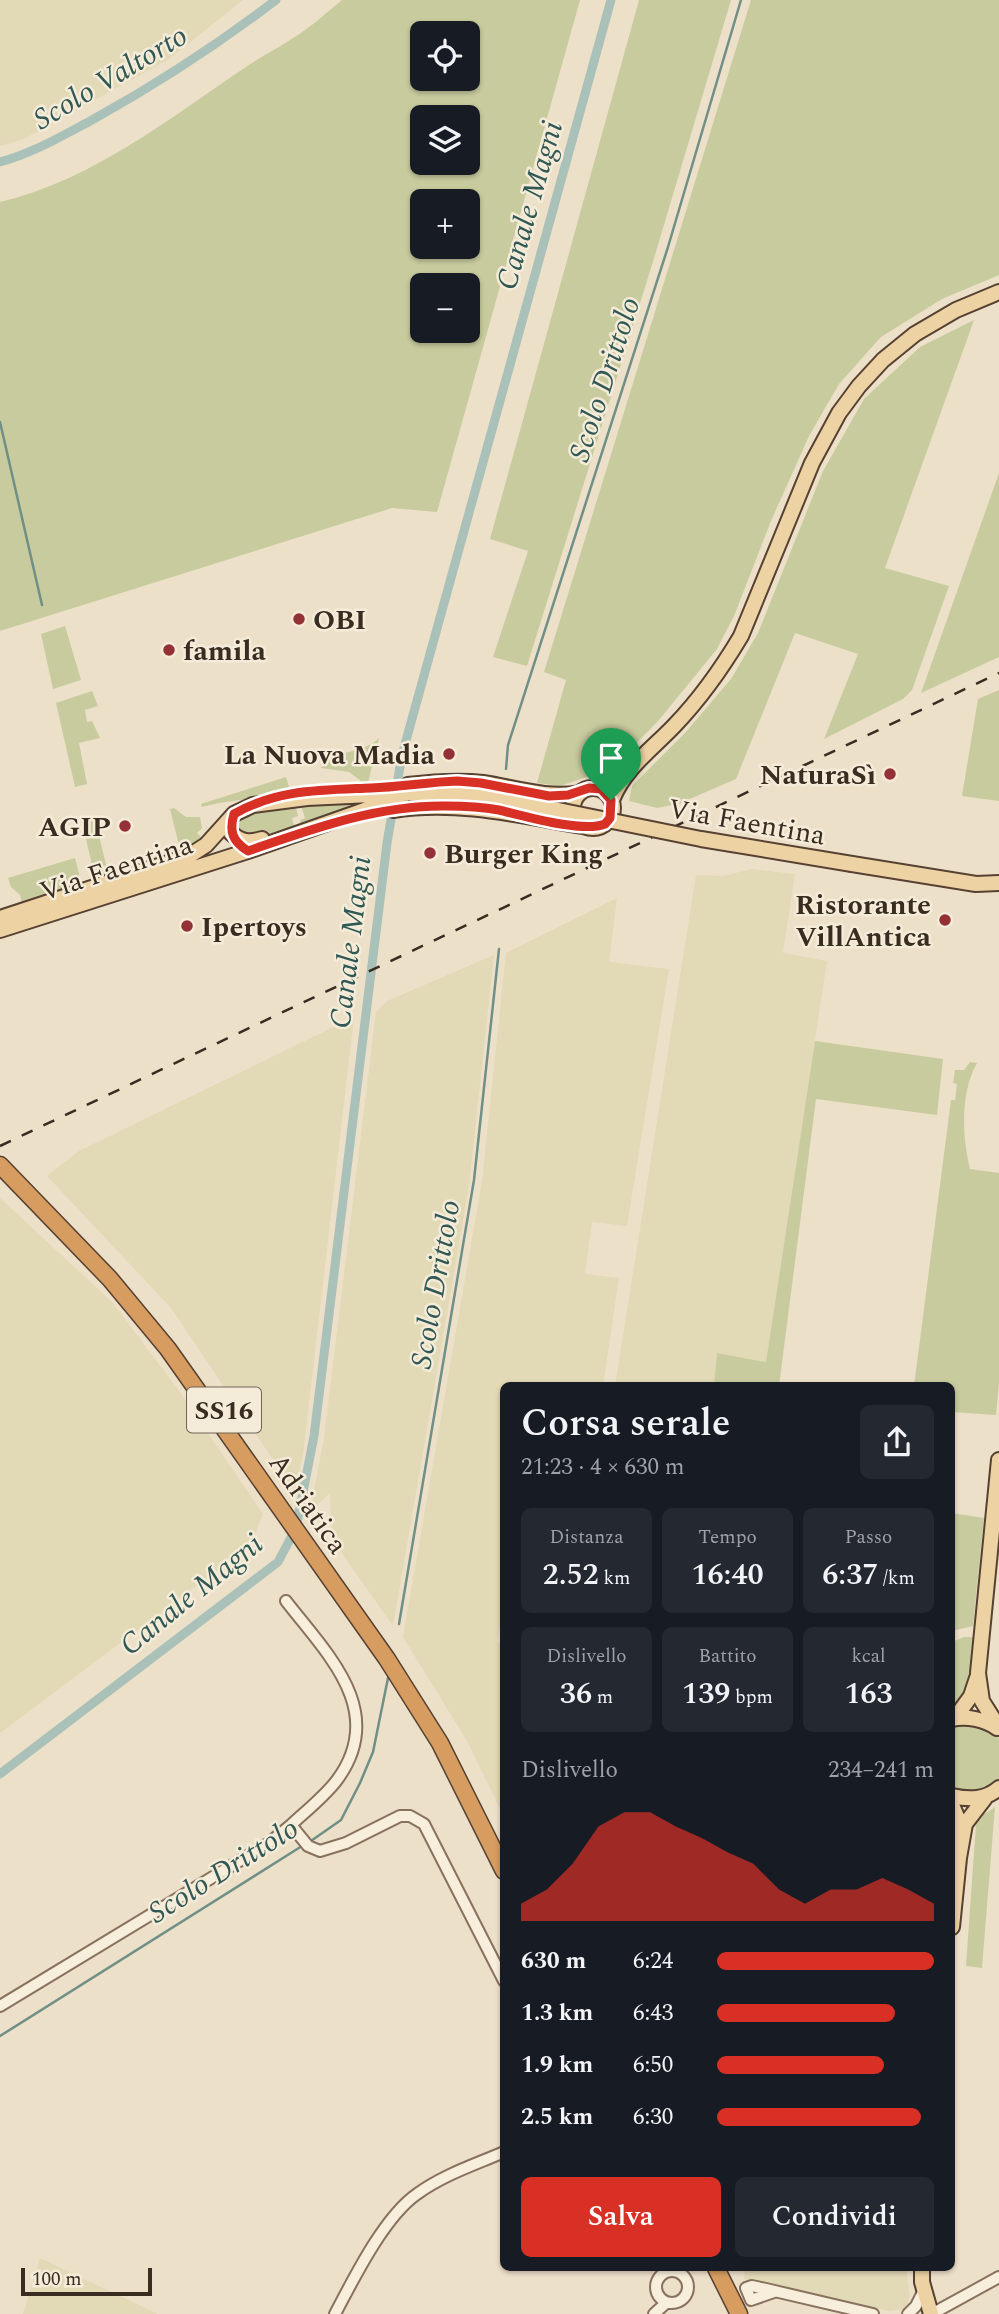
<!DOCTYPE html>
<html lang="it">
<meta charset="utf-8">
<style>
:root{--surface:#171b24;--page:#242831;--text:#f1f3f6;--muted:#9ea1a6;--accent:#d93025}
body{margin:0;font-family:Spectral,serif;background:var(--page);color:var(--text);height:100vh;display:flex;flex-direction:column;font-size:26px;white-space:nowrap}
*{box-sizing:border-box;margin:0}
p{font-size:23px;color:var(--muted)}
.icon{flex:none;width:38px;height:38px;fill:none;stroke:currentColor;stroke-width:2;stroke-linecap:round;stroke-linejoin:round}
.map{position:relative;flex:1;overflow:hidden}
.sheet{position:absolute;left:500px;top:1382px;width:455px;height:889px;display:flex;flex-direction:column;background:var(--surface);border-radius:10px;box-shadow:0 2px 5px #0004}
.sheet>*{flex:none}
.tools{position:absolute;left:410px;top:21px;display:grid;gap:14px}
.tools a{display:grid;place-items:center;width:70px;height:70px;border-radius:10px;background:var(--surface);box-shadow:0 2px 5px #0004;font-size:35px}
.scale{position:absolute;left:21px;bottom:18px;width:131px;box-sizing:border-box;padding-left:7px;border:4px solid #392c21;border-top:0;font-size:19px;line-height:24px;white-space:nowrap;color:#392c21;-webkit-text-stroke:5px #f4ebd8;paint-order:stroke}
.pin{position:absolute;display:grid;place-items:center;width:60px;height:60px;color:#fff;margin:-72px -30px;border-radius:50% 50% 50% 0;rotate:-45deg;box-shadow:0 0 7px #0007}
.pin .icon{rotate:45deg}
.round{display:grid;place-items:center;flex:none;width:74px;height:74px;border-radius:10px;background:var(--page)}
.head{display:flex;align-items:center;justify-content:space-between;height:119px;padding:0 21px}
h1{font-size:38px;font-weight:600;line-height:52px}
.figures{display:grid;grid-template-columns:repeat(3,1fr);gap:10px;height:119px;padding:7px 21px}
.figures div{display:grid;align-content:center;border-radius:10px;background:var(--page);text-align:center}
.figures b{font-size:30px;font-weight:600}
.figures small{font-size:19px;font-weight:400}
.figures p{font-size:19px}
.chart{height:196px;padding:14px 21px}
.chart p{display:flex;justify-content:space-between}
.chart svg{width:100%;height:126px;margin-top:7px;fill:var(--accent);opacity:.7}
.primary-button{display:flex;gap:14px;margin-top:auto;padding:14px 21px}
.primary-button a{flex:1;height:80px;border-radius:10px;background:var(--accent);color:#fff;font-size:28px;font-weight:600;line-height:80px;text-align:center}
.primary-button a+a{background:var(--page);color:var(--text)}
ul{padding:0 21px;list-style:none;font-size:23px}
li{display:grid;grid-template-columns:112px 84px 1fr;align-items:center;height:52px}
li i{height:18px;border-radius:9px;background:var(--accent)}
.map>svg:first-child{display:block}
.farmland{fill:#e2d9b6}
.green{fill:#c8cb9d;fill-rule:evenodd}
.lines{fill:none;stroke-linecap:round;stroke-linejoin:round}
.stream{stroke:#708f86;stroke-width:2.5}
.canal{stroke:#a9c1b9;stroke-width:9}
.minor-casing{stroke:#88725e;stroke-width:14}
.major-casing{stroke:#564132;stroke-width:18}
.highway-casing{stroke:#564132;stroke-width:19}
.minor{stroke:#f8eedc;stroke-width:10}
.major{stroke:#edd2a3;stroke-width:14}
.highway{stroke:#d79c5f;stroke-width:16}
.rail{stroke:#392c21;stroke-width:2.5;stroke-dasharray:12 12;stroke-linecap:butt}
.major-bridge-casing{stroke:#564132;stroke-width:18;stroke-linecap:butt}
.major-bridge{stroke:#edd2a3;stroke-width:14}
.route-casing{stroke:#fff;stroke-width:14}
.route{stroke:#d93025;stroke-width:9}
.poi-dot{fill:#943136;stroke:#f4ebd8;stroke-width:2.5}
.labels{text-anchor:middle;stroke-width:5;stroke-linejoin:round;paint-order:stroke}
.shield{fill:#f4ebd8;stroke:#716558;stroke-width:2}
.shield-label{font-size:26px;font-weight:bold;fill:#392c21}
.poi-label{font-size:28px;font-weight:bold;fill:#392c21;stroke:#f4ebd8;text-anchor:start}
.street-label{font-size:28px;fill:#392c21;stroke:#f4ebd8}
.water-label{font-size:30px;font-style:italic;fill:#315854;stroke:#f4ebd8}
</style>
<div class="map">
<svg width="999" height="2314" viewBox="0 0 999 2314">
<rect width="100%" height="100%" fill="#ede0c9"/>
<path class="farmland" d="M 0,0 L 243,0 L 169,59 L 24,139 L 0,146 Z
M 752,869 L 795,874 L 783,953 L 827,961 L 766,1362 L 717,1353 L 714,1386 L 615,1386 L 696,875 L 723,876 Z
M 617,898 L 609,962 L 669,969 L 627,1226 L 592,1222 L 585,1274 L 619,1278 L 603,1386 L 504,1386 L 504,1604 L 497,1642 L 504,1644 L 504,1817 L 467,1741 L 403,1637 L 482,1181 L 506,953 Z
M 494,955 L 469,1186 L 393,1626 L 338,1548 L 331,1524 L 330,1493 L 310,1512 L 324,1438 L 376,1012 L 387,1001 Z
M 354,1017 L 303,1455 L 295,1492 L 171,1308 L 47,1176 L 79,1151 Z
M 0,1198 L 113,1303 L 177,1388 L 263,1514 L 251,1545 L 0,1733 Z
M 40,2258 L 158,2314 L 23,2314 Z
M 745,2268 L 906,2268 L 910,2296 L 904,2309 L 889,2311 L 744,2279 Z"/>
<path class="green" d="M 342,0 L 580,0 L 437,512 L 392,508 L 0,631 L 0,202 C 93,180 168,119 246,67 C 265,54 286,44 305,30 C 318,21 329,10 342,0 ZM 422,33 L 467,33 L 467,79 L 422,79 ZM 422,117 L 467,117 L 467,163 L 422,163 ZM 422,201 L 467,201 L 467,247 L 422,247 ZM 422,285 L 467,285 L 467,331 L 422,331 Z
M 639,0 L 731,0 L 655,255 L 527,666 L 493,657 L 528,551 L 490,539 Z
M 751,0 L 999,0 L 999,275 L 942,299 L 881,337 L 839,384 L 809,436 L 771,521 L 734,616 L 717,649 L 659,720 L 623,757 L 592,775 L 560,786 L 537,783 L 566,680 L 544,672 Z
M 974,320 L 885,568 L 949,586 L 912,690 L 903,699 L 824,739 L 858,654 L 795,633 L 736,779 L 678,804 L 657,808 L 629,801 L 632,786 L 685,733 L 731,679 L 758,633 L 823,471 L 864,399 L 920,347 Z
M 999,473 L 999,657 L 921,693 Z
M 65,626 L 81,680 L 53,689 L 41,634 Z
M 999,690 L 999,801 L 962,796 L 978,699 Z
M 92,691 L 98,706 L 85,710 L 87,722 L 92,721 L 100,738 L 79,743 L 87,784 L 75,787 L 56,703 Z
M 379,738 L 368,783 L 361,781 L 349,772 L 321,768 C 333,749 364,754 379,738 Z
M 286,777 L 289,787 L 271,791 L 268,795 C 246,801 224,800 202,807 L 201,804 Z
M 386,799 L 301,826 L 300,820 L 305,818 L 300,803 Z
M 295,804 L 298,816 L 292,818 L 294,826 L 259,837 L 238,833 L 238,820 L 242,816 Z
M 174,808 L 186,817 L 200,817 L 202,828 L 197,833 L 201,837 L 192,849 L 177,853 L 175,848 L 179,845 L 170,809 Z
M 95,819 L 107,869 L 113,868 L 111,876 L 96,882 L 82,822 Z
M 75,858 L 80,878 L 76,885 L 22,903 L 20,895 L 11,887 L 8,878 Z
M 815,1041 L 943,1059 L 937,1115 L 816,1099 L 779,1386 L 714,1386 L 717,1353 L 766,1362 Z
M 970,1062 L 977,1063 C 960,1094 962,1135 970,1169 L 999,1173 L 999,1383 L 996,1415 L 952,1412 L 952,1386 L 914,1386 L 951,1100 L 955,1100 L 957,1084 L 953,1083 L 955,1070 L 964,1070 Z
M 952,1513 L 984,1518 L 973,1626 L 952,1631 Z
M 964,1637 L 974,1637 L 970,1686 L 952,1712 L 952,1642 Z
M 968,1722 L 991,1730 L 999,1739 C 999,1750 999,1768 999,1779 C 993,1797 965,1793 952,1791 L 952,1727 Z
M 995,1807 L 982,1968 L 966,1966 L 976,1824 L 983,1815 Z"/>
<g class="lines">
<path class="stream" d="M 0,422 L 42,605
M 506,769 L 508,745 L 668,247 L 741,0
M 399,1624 L 474,1180 L 499,949
M 308,1843 L 341,1820 L 360,1783 L 373,1752 L 388,1678
M 0,2036 L 302,1846"/>
<path class="canal" d="M 0,162 C 33,153 62,136 92,120 C 157,84 217,45 276,0
M 0,1774 L 278,1562 L 296,1528 L 314,1436 L 387,843 L 402,755 L 611,0"/>
<defs>
<path id="minor" d="M 286,1601 C 327,1654 388,1711 337,1780 C 325,1796 306,1811 291,1825
M 0,2006 L 269,1843 L 291,1825 L 308,1846 L 320,1851 L 346,1843 L 400,1816 L 410,1816 L 424,1824 L 504,1981
M656 2287a16 16 0 1 1 32 0a16 16 0 1 1-32 0Z
M 774,2292 L 751,2300 L 746,2288 L 752,2286 L 766,2289 L 873,2314
M 939,2310 L 999,2277
M 335,2314 C 354,2278 384,2217 417,2194 C 443,2175 474,2165 504,2152
M 654,2314 L 666,2303
M 908,2314 L 916,2306 L 924,2290"/>
<path id="major" d="M 408,785 C 433,782 458,780 483,783 C 516,788 547,799 580,793
M573 808a20 20 0 1 1 40 0a20 20 0 1 1-40 0Z
M 612,800 C 624,769 651,750 674,726 C 700,699 722,668 741,636 L 812,463 L 839,413 L 859,386 L 883,360 L 915,334 L 956,310 L 999,292
M 393,810 C 457,800 518,815 582,826
M 231,833 C 241,842 249,843 262,839
M 852,864 L 976,884 L 999,883
M 0,918 L 189,856 L 206,845 L 234,814 L 253,805 L 307,798 L 413,793 L 469,794 L 499,798
M 0,930 L 248,851 L 370,808 L 401,801
M 999,1460 L 978,1673 L 982,1701 L 999,1728
M 955,1718 L 971,1696 L 977,1678
M 952,1719 C 967,1716 984,1719 997,1728
M 952,1796 C 970,1800 985,1800 999,1788
M 952,1805 L 958,1819 L 958,1837
M 952,1927 L 959,1858 L 965,1824 L 985,1798
M 922,2268 L 922,2282 L 931,2314"/>
<path id="highway" d="M 0,1165 L 110,1279 L 168,1349 L 387,1659 L 440,1743 L 504,1871
M 716,2268 L 739,2314"/>
</defs>
<use href="#minor" class="minor-casing"/>
<use href="#major" class="major-casing"/>
<use href="#highway" class="highway-casing"/>
<use href="#minor" class="minor"/>
<use href="#major" class="major"/>
<use href="#highway" class="highway"/>
<path class="rail" d="M 0,1146 L 999,673"/>
<defs>
<path id="major-bridge" d="M 499,798 L 701,839 L 852,864"/>
</defs>
<use href="#major-bridge" class="major-bridge-casing"/>
<use href="#major-bridge" class="major-bridge"/>
</g>
<g class="lines">
<defs>
<path id="route" d="M 457,781 L 481,783 L 549,796 L 568,795 L 589,788 L 601,789 L 611,800 L 610,818 L 605,824 C 582,833 524,816 499,810 C 482,807 463,806 446,806 C 377,805 312,829 248,851 C 232,841 229,831 234,814 C 277,789 323,790 371,788 C 400,787 428,782 457,781 Z"/>
</defs>
<use href="#route" class="route-casing"/>
<use href="#route" class="route"/>
</g>
<g class="poi-dot">
<circle cx="299" cy="619" r="7"/>
<circle cx="169" cy="650" r="7"/>
<circle cx="449" cy="754" r="7"/>
<circle cx="890" cy="774" r="7"/>
<circle cx="125" cy="826" r="7"/>
<circle cx="430" cy="853" r="7"/>
<circle cx="945" cy="920" r="7"/>
<circle cx="187" cy="926" r="7"/>
</g>
<g class="labels">
<rect class="shield" x="187" y="1387.5" width="74" height="45" rx="5"/>
<g class="shield-label">
<text x="224" y="1419">SS16</text>
</g>
<g class="poi-label">
<text x="313" y="629">OBI</text>
<text x="183" y="660">famila</text>
<text x="435" y="764" text-anchor="end">La Nuova Madia</text>
<text x="876" y="784" text-anchor="end">NaturaSì</text>
<text x="111" y="836" text-anchor="end">AGIP</text>
<text x="444" y="863">Burger King</text>
<text x="931" y="914" text-anchor="end">Ristorante<tspan x="931" dy="32">VillAntica</tspan></text>
<text x="201" y="936">Ipertoys</text>
</g>
<g class="street-label">
<text transform="translate(747 821) rotate(10)" y="10">Via Faentina</text>
<text transform="translate(116 867) rotate(-18)" y="10">Via Faentina</text>
<text transform="translate(309 1503) rotate(55)" y="10">Adriatica</text>
</g>
<g class="water-label">
<text transform="translate(110 77) rotate(-31)" y="10">Scolo Valtorto</text>
<text transform="translate(529 205) rotate(-74)" y="10">Canale Magni</text>
<text transform="translate(604 379) rotate(-72)" y="10">Scolo Drittolo</text>
<text transform="translate(350 942) rotate(-83)" y="10">Canale Magni</text>
<text transform="translate(435 1284) rotate(-80)" y="10">Scolo Drittolo</text>
<text transform="translate(191 1594) rotate(-39)" y="10">Canale Magni</text>
<text transform="translate(223 1870) rotate(-32)" y="10">Scolo Drittolo</text>
</g>
</g>
</svg>
<div class="tools">
<a><svg class="icon" aria-label="locate" viewBox="0 0 24 24"><circle cx="12" cy="12" r="6"/><path d="M12 2v4M12 18v4M2 12h4M18 12h4"/></svg></a>
<a><svg class="icon" aria-label="layers" viewBox="0 0 24 24"><path d="M12 4l9 5-9 5-9-5zM3 14l9 5 9-5"/></svg></a>
<a>+</a>
<a>−</a>
</div>
<div class="scale">100 m</div>
<div class="pin" style="left:611px;top:800px;background:#1e9e55"><svg class="icon" aria-label="arrive" viewBox="0 0 24 24"><path d="M6 21V4h12l-3 4 3 4H6"/></svg></div>
<section class="sheet">
<div class="head"><div><h1>Corsa serale</h1><p>21:23 · 4 × 630 m</p></div><a class="round"><svg class="icon" aria-label="share" viewBox="0 0 24 24"><path d="M12 15V3M7 8l5-5 5 5M5 13v7h14v-7"/></svg></a></div>
<div class="figures">
<div><p>Distanza</p><b>2.52<small> km</small></b></div>
<div><p>Tempo</p><b>16:40</b></div>
<div><p>Passo</p><b>6:37<small> /km</small></b></div>
</div>
<div class="figures">
<div><p>Dislivello</p><b>36<small> m</small></b></div>
<div><p>Battito</p><b>139<small> bpm</small></b></div>
<div><p>kcal</p><b>163</b></div>
</div>
<div class="chart"><p><span>Dislivello</span>234–241 m</p>
<svg viewBox="0 0 160 44" preserveAspectRatio="none"><path d="M0 44V38L10 33L20 24L30 11L40 6L50 6L60 11L70 15L80 20L90 24L100 33L110 38L120 33L130 33L140 29L150 33L160 38V44z"/></svg>
</div>
<ul>
<li><b>630 m</b>6:24<i style="width:100%"></i></li>
<li><b>1.3 km</b>6:43<i style="width:82%"></i></li>
<li><b>1.9 km</b>6:50<i style="width:77%"></i></li>
<li><b>2.5 km</b>6:30<i style="width:94%"></i></li>
</ul>
<div class="primary-button"><a>Salva</a><a>Condividi</a></div>
</section>
</div>
